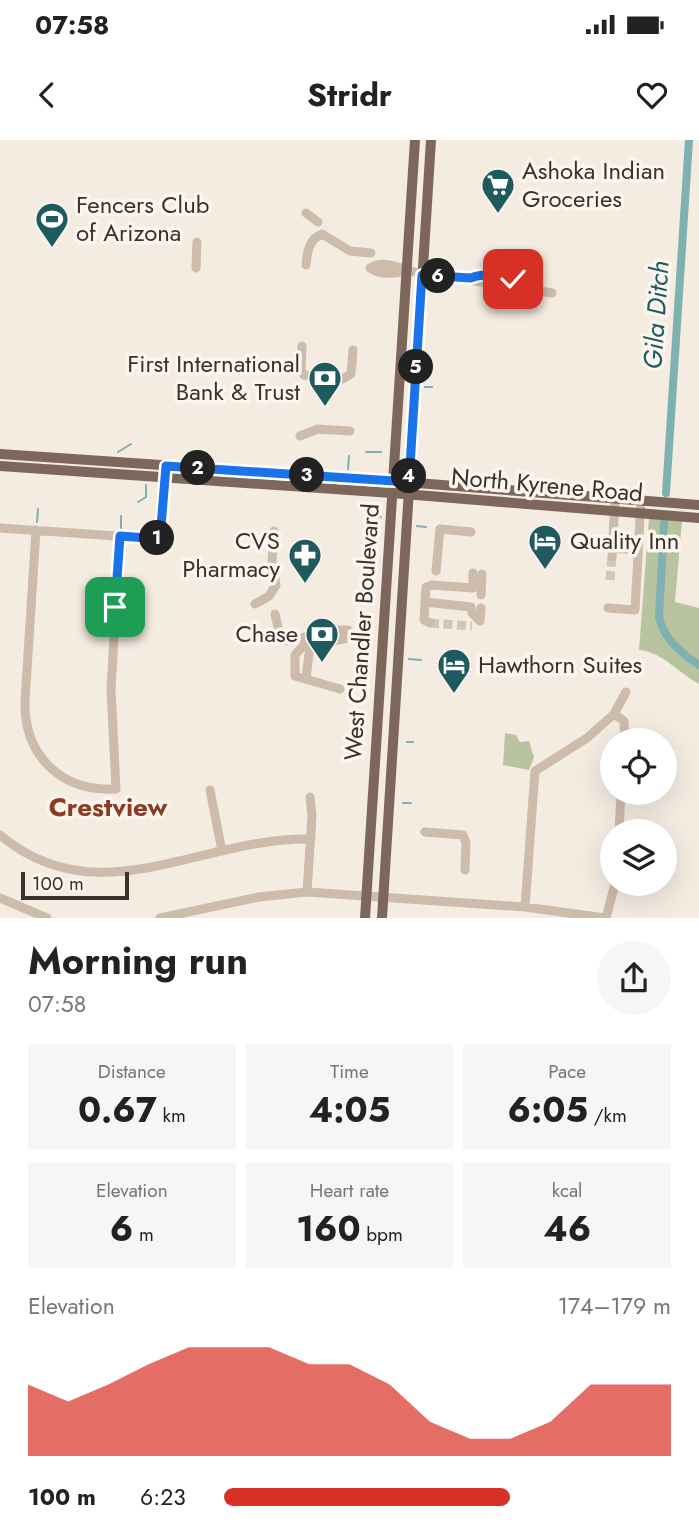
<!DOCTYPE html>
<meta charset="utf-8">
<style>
:root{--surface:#fff;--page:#f6f6f6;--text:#222;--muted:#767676;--accent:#d93025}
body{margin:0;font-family:Jost,sans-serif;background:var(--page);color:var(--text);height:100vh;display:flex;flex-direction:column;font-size:26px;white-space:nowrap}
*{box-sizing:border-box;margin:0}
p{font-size:23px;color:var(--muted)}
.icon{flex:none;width:38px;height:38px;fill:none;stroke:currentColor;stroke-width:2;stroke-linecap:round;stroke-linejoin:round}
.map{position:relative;height:778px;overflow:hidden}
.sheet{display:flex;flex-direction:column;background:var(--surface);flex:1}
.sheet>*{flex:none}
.fabs{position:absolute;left:600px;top:588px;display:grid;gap:14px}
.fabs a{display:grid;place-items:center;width:77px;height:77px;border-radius:50%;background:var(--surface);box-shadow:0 7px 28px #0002;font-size:35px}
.scale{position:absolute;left:21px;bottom:18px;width:108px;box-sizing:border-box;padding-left:7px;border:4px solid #3b302b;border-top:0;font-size:19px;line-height:24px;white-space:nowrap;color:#3b302b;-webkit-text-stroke:5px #fbf5ee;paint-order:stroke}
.pin{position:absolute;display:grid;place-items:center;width:60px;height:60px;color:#fff;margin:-30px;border-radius:14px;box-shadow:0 4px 10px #0006}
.km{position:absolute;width:35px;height:35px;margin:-18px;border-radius:50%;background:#222;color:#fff;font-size:19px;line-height:35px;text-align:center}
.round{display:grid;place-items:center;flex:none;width:74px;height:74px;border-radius:37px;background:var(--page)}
.headline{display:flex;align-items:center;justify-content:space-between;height:119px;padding:0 28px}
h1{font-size:38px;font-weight:700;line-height:52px}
.metrics{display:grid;grid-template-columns:repeat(3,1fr);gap:10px;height:119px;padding:7px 28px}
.metrics div{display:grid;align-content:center;border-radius:0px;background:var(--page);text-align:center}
.metrics b{font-size:35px;font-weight:700}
.metrics small{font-size:19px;font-weight:400}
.metrics p{font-size:19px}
.chart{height:196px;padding:14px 28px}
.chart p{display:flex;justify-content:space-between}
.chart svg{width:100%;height:126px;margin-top:7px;fill:var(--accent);opacity:.7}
ul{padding:0 28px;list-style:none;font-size:23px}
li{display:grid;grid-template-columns:112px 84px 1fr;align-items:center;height:52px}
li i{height:18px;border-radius:9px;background:var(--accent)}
.status{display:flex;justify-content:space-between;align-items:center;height:49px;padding:0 35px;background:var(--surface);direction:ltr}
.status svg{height:19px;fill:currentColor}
header{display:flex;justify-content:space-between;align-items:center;height:91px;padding:0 28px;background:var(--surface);font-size:32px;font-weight:700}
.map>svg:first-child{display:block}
.green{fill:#b8c4a0}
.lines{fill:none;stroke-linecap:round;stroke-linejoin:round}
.stream{stroke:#7fb0b2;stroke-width:2}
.canal{stroke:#7fb0b2;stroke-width:8}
.minor-tunnel{stroke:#cfc6bd;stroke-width:9;stroke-dasharray:9 4.5;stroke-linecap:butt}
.minor{stroke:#cdbbac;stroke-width:9}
.major{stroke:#7d675c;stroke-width:10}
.route-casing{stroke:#fff;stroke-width:14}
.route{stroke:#1a73e8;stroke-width:9}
.labels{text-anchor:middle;stroke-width:7;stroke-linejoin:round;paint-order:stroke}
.poi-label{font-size:24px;fill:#3b302b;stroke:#fbf5ee;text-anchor:start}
.street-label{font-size:24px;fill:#3b302b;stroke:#fbf5ee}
.water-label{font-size:26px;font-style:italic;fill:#1f5a5e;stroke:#fbf5ee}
.neighbourhood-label{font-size:26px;font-weight:bold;fill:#8c3b22;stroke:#fbf5ee}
</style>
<div class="status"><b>07:58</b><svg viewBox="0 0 49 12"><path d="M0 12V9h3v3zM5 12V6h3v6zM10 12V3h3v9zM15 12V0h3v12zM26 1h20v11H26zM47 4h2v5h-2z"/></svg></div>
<header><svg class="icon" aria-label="back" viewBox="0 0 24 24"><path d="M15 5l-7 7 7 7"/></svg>Stridr<svg class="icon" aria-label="heart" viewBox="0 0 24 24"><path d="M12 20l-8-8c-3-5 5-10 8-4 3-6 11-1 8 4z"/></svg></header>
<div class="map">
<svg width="699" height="778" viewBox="0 0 699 778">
<rect width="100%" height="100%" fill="#f4ebe1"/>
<path class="green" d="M 649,378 L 682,381 L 675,462 L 699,468 L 699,544 C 679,533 662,512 639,510 Z
M 505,593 L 516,595 L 520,602 L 529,601 L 534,617 L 529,630 L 503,625 Z"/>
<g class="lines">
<path class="stream" d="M 425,247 L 432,247
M 118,312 L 131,304
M 366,312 L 381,312
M 348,329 L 349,316
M 138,362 L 146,357 L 146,345
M 368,378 L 381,377
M 37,382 L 38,369
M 417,386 L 426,387
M 121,388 L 121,376
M 409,519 L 421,520
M 407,602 L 413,602
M 403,663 L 411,663"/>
<path class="canal" d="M 666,353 L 689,0
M 664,383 L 659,477 C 663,497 682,514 699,525"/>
<path class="minor-tunnel" d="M 610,440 L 612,417
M 430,483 L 472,486"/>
<path class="minor" d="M 306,73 L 318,82
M 306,125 C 307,112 309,99 322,94 L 350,111 L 371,113
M 196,128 L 197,102
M 370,128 C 387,117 410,134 428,135 C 440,137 453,137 466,137 C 469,137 473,136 476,135 C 494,132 520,138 532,151
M 370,128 C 379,135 396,134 407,131
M 471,138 L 474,141 L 552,153
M 302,206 L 301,230 L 304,235 L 343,239 L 351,234 L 353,210
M 300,296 L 318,289 L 350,291
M 0,388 L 160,399 L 166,326
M 36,390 L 25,561 C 24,616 61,652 116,649 L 111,549 L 120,396
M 612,408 L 638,410
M 612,417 L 615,358
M 436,431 L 440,389 L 471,392
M 473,433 L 473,448 L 432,445 L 426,447 L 425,462 L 471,467 L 472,473 L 480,481 L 481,468
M 481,455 L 482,434
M 425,462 L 424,480 L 430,483
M 255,464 L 269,456 L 276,445 L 272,422 L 274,391
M 608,468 L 635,470 L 641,360
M 275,474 L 280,496 L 286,501 L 338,490 L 348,490
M 306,539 L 310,505
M 340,549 L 295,536 L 295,515 L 302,507 L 348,498
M 614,574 L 626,552
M 210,650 L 222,711
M 619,691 L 621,653
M 425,692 L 463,695 L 466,703 L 465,730
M 0,695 C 98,778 203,696 311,699
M 307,752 L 312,676 L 310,657
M 0,758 L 47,778
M 525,767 L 535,631 L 587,598 L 614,574 L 624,581 L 625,600
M 160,778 L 259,757 L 307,752 L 525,767 L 605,778
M 606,778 L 615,744"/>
<path class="major" d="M 0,314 L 378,340 L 699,365
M 0,326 L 392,353 L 699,378
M 365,778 L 415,0
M 382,778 L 431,0"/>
</g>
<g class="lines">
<defs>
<path id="route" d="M 115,467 L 120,396 L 160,399 L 166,326 L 409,342 L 422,135 L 471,138 C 483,132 500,136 513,139"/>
</defs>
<use href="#route" class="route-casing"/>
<use href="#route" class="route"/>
</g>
<defs>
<symbol id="supermarket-pin" viewBox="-11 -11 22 30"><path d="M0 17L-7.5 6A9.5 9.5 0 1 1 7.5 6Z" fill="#1f5a5e" stroke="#fbf5ee"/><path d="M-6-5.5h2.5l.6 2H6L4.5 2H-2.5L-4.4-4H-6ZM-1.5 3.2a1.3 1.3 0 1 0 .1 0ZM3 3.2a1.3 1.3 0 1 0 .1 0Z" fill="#fff"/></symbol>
<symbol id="stadium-pin" viewBox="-11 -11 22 30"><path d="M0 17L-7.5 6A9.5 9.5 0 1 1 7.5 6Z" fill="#1f5a5e" stroke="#fbf5ee"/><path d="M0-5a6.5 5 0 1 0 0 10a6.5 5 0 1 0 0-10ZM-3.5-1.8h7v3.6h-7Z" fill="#fff"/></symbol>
<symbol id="bank-pin" viewBox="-11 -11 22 30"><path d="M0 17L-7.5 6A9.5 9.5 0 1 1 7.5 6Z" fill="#1f5a5e" stroke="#fbf5ee"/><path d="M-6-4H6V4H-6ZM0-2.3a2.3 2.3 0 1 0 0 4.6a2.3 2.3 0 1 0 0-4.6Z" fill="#fff"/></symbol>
<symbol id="hotel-pin" viewBox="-11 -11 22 30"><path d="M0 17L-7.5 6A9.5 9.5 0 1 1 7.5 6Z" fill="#1f5a5e" stroke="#fbf5ee"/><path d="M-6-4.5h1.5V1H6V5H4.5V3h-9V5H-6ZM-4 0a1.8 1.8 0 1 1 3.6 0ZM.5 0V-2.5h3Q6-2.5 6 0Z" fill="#fff"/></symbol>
<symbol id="pharmacy-pin" viewBox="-11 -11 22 30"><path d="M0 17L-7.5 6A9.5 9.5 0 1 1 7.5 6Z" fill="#1f5a5e" stroke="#fbf5ee"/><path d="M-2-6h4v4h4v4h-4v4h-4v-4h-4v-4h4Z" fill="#fff"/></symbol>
</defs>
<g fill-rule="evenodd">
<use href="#supermarket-pin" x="479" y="26" width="38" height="52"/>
<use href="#stadium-pin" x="33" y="60" width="38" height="52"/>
<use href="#bank-pin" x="306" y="219" width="38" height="52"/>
<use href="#hotel-pin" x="526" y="382" width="38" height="52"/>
<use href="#pharmacy-pin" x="286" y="396" width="38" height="52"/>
<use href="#bank-pin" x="303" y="475" width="38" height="52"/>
<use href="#hotel-pin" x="435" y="506" width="38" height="52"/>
</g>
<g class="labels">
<g class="poi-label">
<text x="522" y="39">Ashoka Indian<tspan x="522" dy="28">Groceries</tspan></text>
<text x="76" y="73">Fencers Club<tspan x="76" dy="28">of Arizona</tspan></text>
<text x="300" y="232" text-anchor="end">First International<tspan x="300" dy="28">Bank &amp; Trust</tspan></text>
<text x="280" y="409" text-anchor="end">CVS<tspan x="280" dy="28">Pharmacy</tspan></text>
<text x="570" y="409">Quality Inn</text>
<text x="298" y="502" text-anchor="end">Chase</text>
<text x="478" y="533">Hawthorn Suites</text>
</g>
<g class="street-label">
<text transform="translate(547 345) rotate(5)" y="8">North Kyrene Road</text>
<text transform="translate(362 492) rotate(-86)" y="8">West Chandler Boulevard</text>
</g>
<g class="water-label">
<text transform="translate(656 175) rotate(-86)" y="9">Gila Ditch</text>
</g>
<g class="neighbourhood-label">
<text x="108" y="676">Crestview</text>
</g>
</g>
</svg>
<div class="fabs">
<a><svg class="icon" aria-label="locate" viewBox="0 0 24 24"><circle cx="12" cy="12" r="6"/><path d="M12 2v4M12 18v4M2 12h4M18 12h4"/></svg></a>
<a><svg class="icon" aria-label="layers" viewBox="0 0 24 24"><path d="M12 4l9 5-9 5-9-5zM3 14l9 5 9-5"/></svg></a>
</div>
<div class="scale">100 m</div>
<div class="pin" style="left:115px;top:467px;background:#1e9e55"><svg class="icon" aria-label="arrive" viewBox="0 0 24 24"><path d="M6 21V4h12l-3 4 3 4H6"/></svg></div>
<div class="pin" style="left:513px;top:139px;background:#d93025"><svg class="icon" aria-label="check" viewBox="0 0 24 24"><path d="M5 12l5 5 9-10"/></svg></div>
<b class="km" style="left:157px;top:398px">1</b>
<b class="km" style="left:198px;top:328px">2</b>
<b class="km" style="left:307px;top:335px">3</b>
<b class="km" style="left:409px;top:336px">4</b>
<b class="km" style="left:416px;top:227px">5</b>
<b class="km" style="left:438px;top:136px">6</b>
</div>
<section class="sheet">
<div class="headline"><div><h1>Morning run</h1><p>07:58</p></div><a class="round"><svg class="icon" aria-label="share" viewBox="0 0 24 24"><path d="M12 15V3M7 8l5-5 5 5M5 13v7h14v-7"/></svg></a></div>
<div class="metrics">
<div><p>Distance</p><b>0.67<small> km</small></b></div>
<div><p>Time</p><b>4:05</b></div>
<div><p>Pace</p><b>6:05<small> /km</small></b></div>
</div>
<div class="metrics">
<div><p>Elevation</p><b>6<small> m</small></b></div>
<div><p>Heart rate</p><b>160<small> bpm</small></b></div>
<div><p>kcal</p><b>46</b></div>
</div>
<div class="chart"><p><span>Elevation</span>174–179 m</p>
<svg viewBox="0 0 160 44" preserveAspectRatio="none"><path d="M0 44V19L10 25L20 19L30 12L40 6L50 6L60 6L70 12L80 12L90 19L100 32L110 38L120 38L130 32L140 19L150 19L160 19V44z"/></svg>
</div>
<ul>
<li><b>100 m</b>6:23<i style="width:64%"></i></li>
</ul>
</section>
